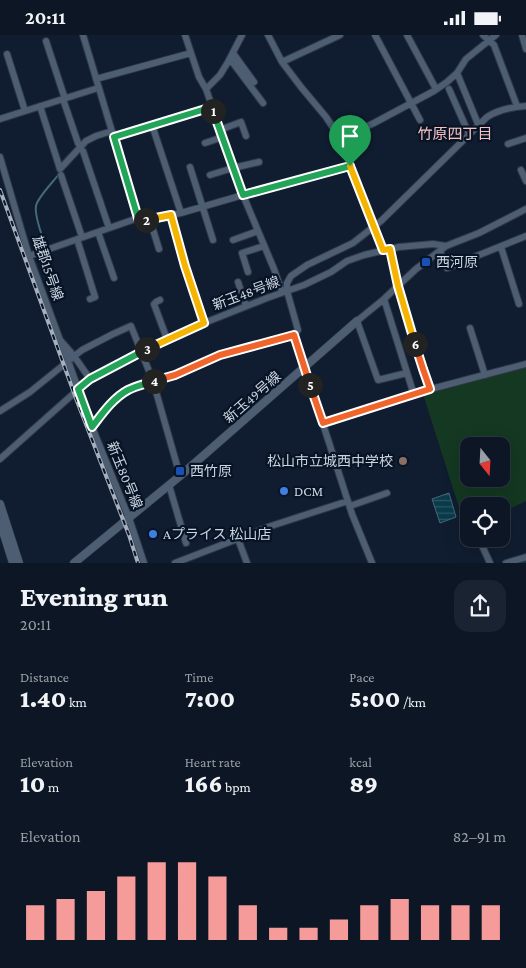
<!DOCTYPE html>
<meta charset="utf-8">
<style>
:root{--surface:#0c1624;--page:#1a2331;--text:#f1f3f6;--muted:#9a9fa6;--line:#2c3541;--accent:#f59b9a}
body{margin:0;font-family:"Crimson Pro","Noto Sans JP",serif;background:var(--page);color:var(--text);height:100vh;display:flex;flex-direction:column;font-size:19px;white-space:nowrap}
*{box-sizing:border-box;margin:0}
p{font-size:16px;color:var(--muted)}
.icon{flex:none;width:28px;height:28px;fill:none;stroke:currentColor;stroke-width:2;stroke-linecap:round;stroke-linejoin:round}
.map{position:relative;height:528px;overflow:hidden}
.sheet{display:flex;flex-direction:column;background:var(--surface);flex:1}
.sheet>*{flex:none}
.needle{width:32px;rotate:162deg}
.controls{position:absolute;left:460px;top:402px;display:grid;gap:10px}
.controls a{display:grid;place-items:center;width:50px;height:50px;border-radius:10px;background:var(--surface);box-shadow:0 5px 20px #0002,0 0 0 1px var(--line);font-size:25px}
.pin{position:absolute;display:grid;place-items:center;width:42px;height:42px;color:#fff;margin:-51px -21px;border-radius:50% 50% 50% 0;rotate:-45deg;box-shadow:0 0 5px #0007}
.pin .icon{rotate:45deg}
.km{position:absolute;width:25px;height:25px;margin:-12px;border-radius:50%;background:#222;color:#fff;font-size:14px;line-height:25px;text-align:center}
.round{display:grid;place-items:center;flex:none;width:52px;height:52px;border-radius:15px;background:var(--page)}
.summary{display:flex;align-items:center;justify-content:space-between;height:85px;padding:0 20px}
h1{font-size:28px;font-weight:800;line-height:38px}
.stats{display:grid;grid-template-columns:repeat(3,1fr);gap:8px;height:85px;padding:5px 20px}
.stats div{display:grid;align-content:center}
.stats b{font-size:25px;font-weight:800}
.stats small{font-size:14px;font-weight:400}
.stats p{font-size:14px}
.chart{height:140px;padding:10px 20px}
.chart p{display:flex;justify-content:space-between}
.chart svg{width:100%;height:90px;margin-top:5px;stroke:var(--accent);stroke-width:6}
.status{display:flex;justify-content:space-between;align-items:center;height:35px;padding:0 25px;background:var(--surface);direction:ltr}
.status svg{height:14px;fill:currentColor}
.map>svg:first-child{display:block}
.garden{fill:#143821;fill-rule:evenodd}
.water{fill:url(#water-rules);stroke:#446978}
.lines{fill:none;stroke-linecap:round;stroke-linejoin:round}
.stream{stroke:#446978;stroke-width:2}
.river{stroke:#0a3b4b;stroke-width:12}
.minor-casing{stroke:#313847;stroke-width:8}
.tertiary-casing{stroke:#313847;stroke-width:9}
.minor{stroke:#4d5d72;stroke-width:6}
.tertiary{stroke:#4d5d72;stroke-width:8}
.rail-casing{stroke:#a6afbe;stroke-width:4}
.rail{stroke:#071425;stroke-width:2;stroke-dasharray:5.5;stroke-linecap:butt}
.split-1-casing{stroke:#fff;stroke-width:10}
.split-2-casing{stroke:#fff;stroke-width:10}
.split-3-casing{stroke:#fff;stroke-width:10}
.split-4-casing{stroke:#fff;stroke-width:10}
.split-5-casing{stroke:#fff;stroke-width:10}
.split-6-casing{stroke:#fff;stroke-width:10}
.split-7-casing{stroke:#fff;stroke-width:10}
.split-1{stroke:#22a559;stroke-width:6}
.split-2{stroke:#22a559;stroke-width:6}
.split-3{stroke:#f5b400;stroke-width:6}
.split-4{stroke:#22a559;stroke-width:6}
.split-5{stroke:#f0652b;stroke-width:6}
.split-6{stroke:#f0652b;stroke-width:6}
.split-7{stroke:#f5b400;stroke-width:6}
.transit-dot{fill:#1a4fb4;stroke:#071425;stroke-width:2}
.education-dot{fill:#8d6e63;stroke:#071425;stroke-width:2}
.shop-dot{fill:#3f7fe0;stroke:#071425;stroke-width:2}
.labels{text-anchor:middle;stroke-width:4.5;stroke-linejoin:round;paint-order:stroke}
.poi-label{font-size:14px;fill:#cbd4e1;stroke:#071425;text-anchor:start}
.street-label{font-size:14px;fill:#cbd4e1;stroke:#071425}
.neighbourhood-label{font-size:15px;fill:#f6c1c0;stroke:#071425}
</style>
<div class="status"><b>20:11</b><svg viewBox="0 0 49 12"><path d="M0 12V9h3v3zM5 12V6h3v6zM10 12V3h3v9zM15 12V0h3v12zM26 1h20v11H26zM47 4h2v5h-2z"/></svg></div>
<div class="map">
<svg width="526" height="528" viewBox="0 0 526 528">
<defs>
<pattern id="water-rules" width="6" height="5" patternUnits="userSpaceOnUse" patternTransform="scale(1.25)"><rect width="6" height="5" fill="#0a3b4b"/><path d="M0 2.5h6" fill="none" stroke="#2c5665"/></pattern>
</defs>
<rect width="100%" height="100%" fill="#101d30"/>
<path class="garden" d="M 526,331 L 526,466 L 501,478 L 501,471 L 469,471 L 469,486 L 464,488 L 423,359 ZM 469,411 L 501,411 L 501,444 L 469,444 Z"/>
<path class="water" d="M 449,458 L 456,482 L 440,488 L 432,464 Z"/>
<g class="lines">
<path class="stream" d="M 46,213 C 43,202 34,182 36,171 C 37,163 54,146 59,139"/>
<path class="river" d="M 523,528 L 526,527"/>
<defs>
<path id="minor" d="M 83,0 L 138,183 L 142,186 L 171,180 L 185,231 L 204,288
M 185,0 L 199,42 L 206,54
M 242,0 L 228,27 L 220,40 L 206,54 L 243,160 L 274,234 L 282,257
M 268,0 L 282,27 L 301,52 L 326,82 L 336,97 L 343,103 L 350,131 L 383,215
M 375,0 L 420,85
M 407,0 L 436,54
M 483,0 L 494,10 L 517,71
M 522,0 L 526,14
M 46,6 L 65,64
M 233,18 L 254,47
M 7,19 L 25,76
M 230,24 L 263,68
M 282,27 L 340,0
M 457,38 L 478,89
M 96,44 L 191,18
M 449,54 L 469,99
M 63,64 L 78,108 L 80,111
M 40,71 L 60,134
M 0,84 L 98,53
M 152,90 L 181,178
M 221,96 L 225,93 L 241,87 L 246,101
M 114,102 L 212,72
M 343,103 L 374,88 L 434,56 L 447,47 L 457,38 L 466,24 L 496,0
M 205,108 L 223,102
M 508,109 L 526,103
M 83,116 L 109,193
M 0,122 L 29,221 L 60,305 L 74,321 L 90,344
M 190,132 L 213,205
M 60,134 L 86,106 L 96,101 L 112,96
M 521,135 L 526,146
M 61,140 L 82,202
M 210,140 L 233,133 L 259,127
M 171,180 L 181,178 L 243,160 L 350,131
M 150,185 L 159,214
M 98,197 L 114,243
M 77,204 L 95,262 L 90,264
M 233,205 L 258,196
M 501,212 L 519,269
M 390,213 C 400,261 413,309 431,354
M 440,216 L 447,233 L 526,201
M 29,221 L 138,183
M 248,237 L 242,218 L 264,211
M 238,247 L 246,271
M 384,264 L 414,360
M 160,265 L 156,267 L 154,269 L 167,304
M 470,293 L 485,340
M 62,309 L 92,392 L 129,483 L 144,528
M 407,338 L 378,345 L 357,286 L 384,264 L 416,234 L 446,211 L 479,198 L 526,174
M 0,376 L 30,357 L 82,315 L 113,299 L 131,291 L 153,346 L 180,441
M 323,389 L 431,354 L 526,329
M 92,392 L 112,368 L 127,355 L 175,340 L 220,320 L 294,300
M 0,424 L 90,344 L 141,316 L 204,288 L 267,263 L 304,250 L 331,237 L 347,226 L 364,220 L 399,212 L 433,209 L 446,211
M 169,450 L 186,508
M 350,471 L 387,458
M 238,504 L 247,528
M 479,504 L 490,528
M 175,528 L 271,491 L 348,466
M 372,528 L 352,479 L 323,389 L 304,334 L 294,300 L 298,295 L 287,256 L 287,248 L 291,241 L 307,230 L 353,208 L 381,186 L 487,82 C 499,74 512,72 526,71
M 506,528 L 526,522"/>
<path id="tertiary" d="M 0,469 L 19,528
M 0,487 L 13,528
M 74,528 L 180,441 L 357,286"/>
</defs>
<use href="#minor" class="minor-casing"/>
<use href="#tertiary" class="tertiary-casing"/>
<use href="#minor" class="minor"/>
<use href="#tertiary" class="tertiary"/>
<defs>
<path id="rail" d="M 0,155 L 77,366 L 129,500 L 138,528"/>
</defs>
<use href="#rail" class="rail-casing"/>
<use href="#rail" class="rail"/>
</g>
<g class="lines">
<defs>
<path id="split-1" d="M 213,76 L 243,160 L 350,131"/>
<path id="split-2" d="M 146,185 L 142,186 L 138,183 L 114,102 L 212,72 L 213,76"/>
<path id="split-3" d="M 146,185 L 171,180 L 185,231 L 204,288 L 147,314"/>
<path id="split-4" d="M 147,314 L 90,344 L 78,354 L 92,392 C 102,379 113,363 128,355 C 136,351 145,349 154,346"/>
<path id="split-5" d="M 154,346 L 175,340 L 220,320 L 294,300 L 310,350"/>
<path id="split-6" d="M 310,350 L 323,388 L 430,354 L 423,334 L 415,309"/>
<path id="split-7" d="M 350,131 L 383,215 L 390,214 L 398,251 L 415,309"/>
</defs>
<use href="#split-1" class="split-1-casing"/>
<use href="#split-2" class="split-2-casing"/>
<use href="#split-3" class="split-3-casing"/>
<use href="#split-4" class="split-4-casing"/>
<use href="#split-5" class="split-5-casing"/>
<use href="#split-6" class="split-6-casing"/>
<use href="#split-7" class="split-7-casing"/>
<use href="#split-1" class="split-1"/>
<use href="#split-2" class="split-2"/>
<use href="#split-3" class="split-3"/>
<use href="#split-4" class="split-4"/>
<use href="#split-5" class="split-5"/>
<use href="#split-6" class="split-6"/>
<use href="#split-7" class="split-7"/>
</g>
<g class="transit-dot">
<rect x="421" y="222" width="10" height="10" rx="2.5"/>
<rect x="175" y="431" width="10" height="10" rx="2.5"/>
</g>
<circle class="education-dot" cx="403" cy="426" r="5"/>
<g class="shop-dot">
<circle cx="284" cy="456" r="5"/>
<circle cx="153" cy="499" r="5"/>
</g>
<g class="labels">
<g class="poi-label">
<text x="436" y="232">西河原</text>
<text x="393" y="431" text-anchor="end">松山市立城西中学校</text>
<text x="190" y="441">西竹原</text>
<text x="294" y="461">DCM</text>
<text x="163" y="504">Aプライス 松山店</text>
</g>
<g class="street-label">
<text transform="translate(48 233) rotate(71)" y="5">雄郡15号線</text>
<text transform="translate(246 258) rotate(-21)" y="5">新玉48号線</text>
<text transform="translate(252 362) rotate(-41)" y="5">新玉49号線</text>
<text transform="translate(125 440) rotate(68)" y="5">新玉80号線</text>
</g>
<g class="neighbourhood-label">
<text x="455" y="104">竹原四丁目</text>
</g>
</g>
</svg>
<div class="controls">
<a><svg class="needle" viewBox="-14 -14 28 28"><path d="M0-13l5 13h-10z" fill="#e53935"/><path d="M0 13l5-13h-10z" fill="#9a9fa6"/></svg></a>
<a><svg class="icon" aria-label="locate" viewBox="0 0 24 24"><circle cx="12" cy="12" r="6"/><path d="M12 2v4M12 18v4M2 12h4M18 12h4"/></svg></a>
</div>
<div class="pin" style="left:350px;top:131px;background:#1e9e55"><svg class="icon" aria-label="arrive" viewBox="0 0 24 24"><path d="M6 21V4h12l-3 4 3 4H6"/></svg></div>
<b class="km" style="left:213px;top:76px">1</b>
<b class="km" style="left:146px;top:185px">2</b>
<b class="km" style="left:147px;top:314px">3</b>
<b class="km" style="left:154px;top:346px">4</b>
<b class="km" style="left:310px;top:350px">5</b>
<b class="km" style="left:415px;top:309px">6</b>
</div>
<section class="sheet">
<div class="summary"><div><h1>Evening run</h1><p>20:11</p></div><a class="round"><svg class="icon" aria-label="share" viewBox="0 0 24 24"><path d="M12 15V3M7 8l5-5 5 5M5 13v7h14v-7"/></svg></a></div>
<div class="stats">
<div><p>Distance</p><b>1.40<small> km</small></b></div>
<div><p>Time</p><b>7:00</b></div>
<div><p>Pace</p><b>5:00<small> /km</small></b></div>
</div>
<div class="stats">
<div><p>Elevation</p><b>10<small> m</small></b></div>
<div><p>Heart rate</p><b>166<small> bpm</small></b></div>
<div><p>kcal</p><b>89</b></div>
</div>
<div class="chart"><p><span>Elevation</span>82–91 m</p>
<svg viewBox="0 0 160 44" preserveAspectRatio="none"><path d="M5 44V27M15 44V24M25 44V20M35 44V13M45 44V6M55 44V6M65 44V13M75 44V27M85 44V38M95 44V38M105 44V34M115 44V27M125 44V24M135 44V27M145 44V27M155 44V27"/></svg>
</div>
</section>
